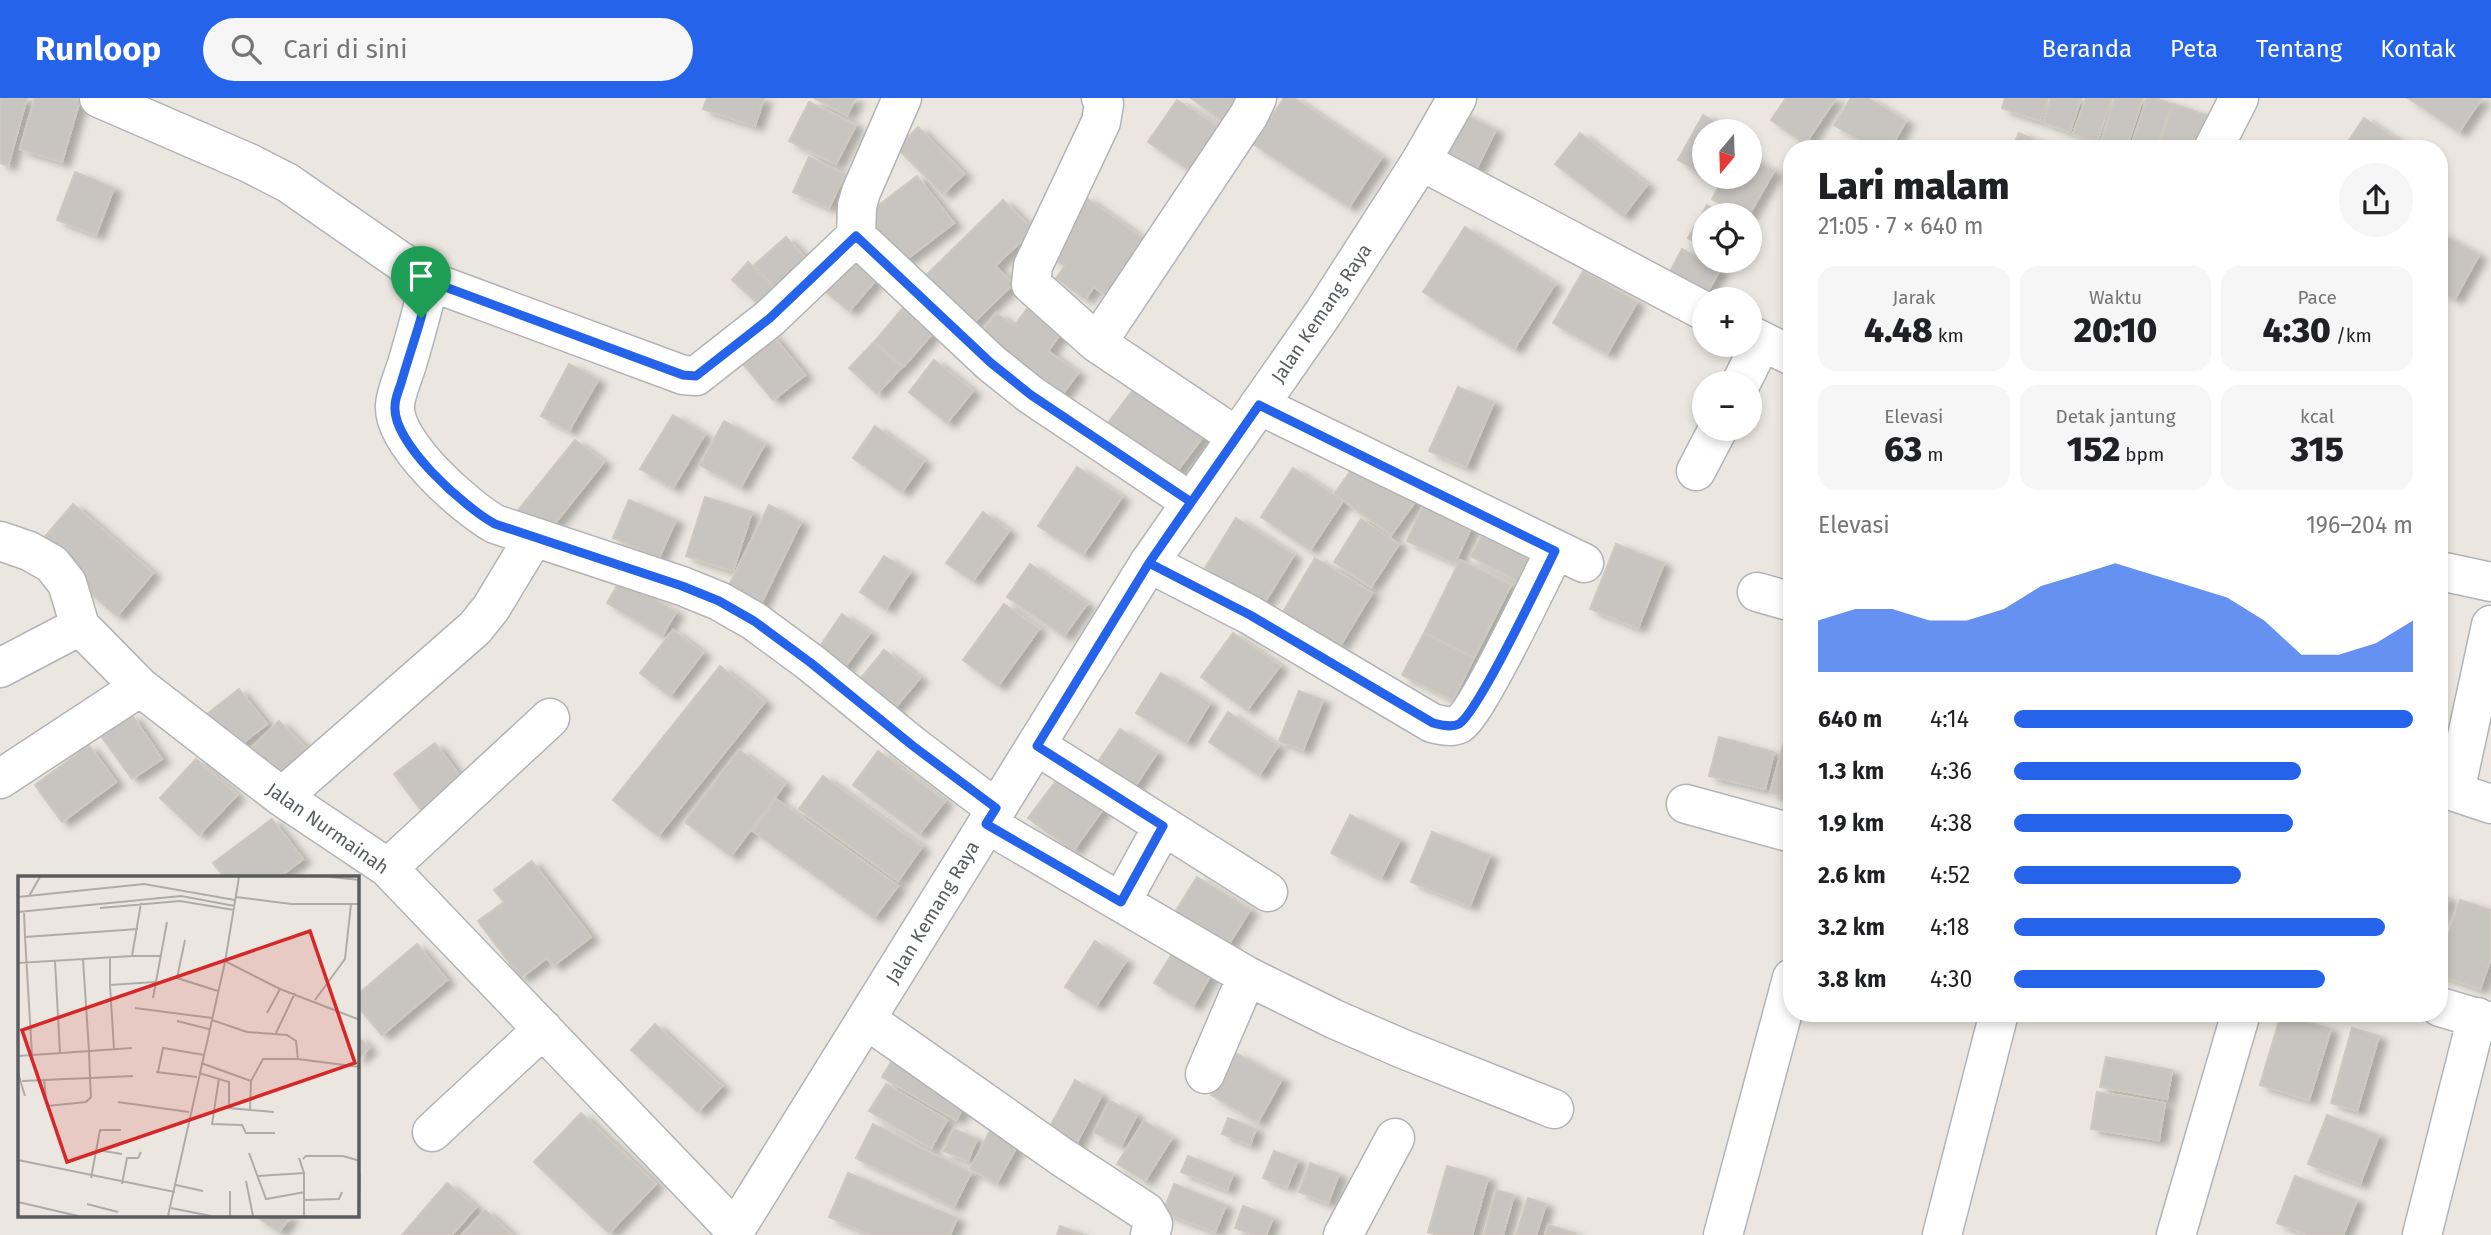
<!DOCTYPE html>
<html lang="id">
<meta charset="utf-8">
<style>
:root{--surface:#fff;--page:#f6f6f6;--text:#202124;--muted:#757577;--accent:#2563eb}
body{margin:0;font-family:"Fira Sans",sans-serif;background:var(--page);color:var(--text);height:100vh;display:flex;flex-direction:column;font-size:26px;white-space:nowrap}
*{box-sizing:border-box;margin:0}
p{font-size:23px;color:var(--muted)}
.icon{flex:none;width:38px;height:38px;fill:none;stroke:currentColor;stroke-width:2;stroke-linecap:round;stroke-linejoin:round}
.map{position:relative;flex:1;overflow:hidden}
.drawer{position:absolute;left:1783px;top:42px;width:665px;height:882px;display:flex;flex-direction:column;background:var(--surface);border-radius:28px;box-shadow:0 4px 10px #0003}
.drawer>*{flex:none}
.needle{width:46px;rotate:199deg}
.controls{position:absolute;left:1692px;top:21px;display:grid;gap:14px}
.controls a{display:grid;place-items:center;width:70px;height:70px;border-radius:50%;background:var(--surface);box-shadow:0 4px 10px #0003;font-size:35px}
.pin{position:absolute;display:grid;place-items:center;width:60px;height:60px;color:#fff;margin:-72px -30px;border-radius:50% 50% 50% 0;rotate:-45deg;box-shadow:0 0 7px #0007}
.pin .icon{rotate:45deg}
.round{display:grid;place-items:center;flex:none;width:74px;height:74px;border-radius:37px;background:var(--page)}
.overview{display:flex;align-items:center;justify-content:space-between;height:119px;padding:0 35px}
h1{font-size:38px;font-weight:800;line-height:52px}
.stats{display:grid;grid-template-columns:repeat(3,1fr);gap:10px;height:119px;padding:7px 35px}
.stats div{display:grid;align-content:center;border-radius:18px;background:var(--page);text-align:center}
.stats b{font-size:35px;font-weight:800}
.stats small{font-size:19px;font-weight:400}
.stats p{font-size:19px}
.chart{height:196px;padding:14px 35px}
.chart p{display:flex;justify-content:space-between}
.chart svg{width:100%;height:126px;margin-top:7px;fill:var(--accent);opacity:.7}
ul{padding:0 35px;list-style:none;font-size:23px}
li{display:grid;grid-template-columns:112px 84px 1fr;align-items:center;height:52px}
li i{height:18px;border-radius:9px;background:var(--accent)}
header{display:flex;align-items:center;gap:42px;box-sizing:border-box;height:98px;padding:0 35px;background:var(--accent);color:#fff}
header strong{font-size:33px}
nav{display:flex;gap:38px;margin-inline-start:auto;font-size:24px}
.search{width:490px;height:63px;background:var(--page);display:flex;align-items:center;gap:18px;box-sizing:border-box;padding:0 24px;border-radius:38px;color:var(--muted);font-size:26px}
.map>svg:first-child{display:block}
.building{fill:#c8c4bf;stroke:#cfc8bf;stroke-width:2;filter:url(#shadow)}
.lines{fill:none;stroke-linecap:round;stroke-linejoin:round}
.minor-casing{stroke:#b1b4b7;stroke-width:41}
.tertiary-casing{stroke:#b1b4b7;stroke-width:41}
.minor{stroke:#fff;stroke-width:38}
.tertiary{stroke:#fff;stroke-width:38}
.route-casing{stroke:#fff;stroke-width:14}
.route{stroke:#2563eb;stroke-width:9}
.labels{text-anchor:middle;stroke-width:6;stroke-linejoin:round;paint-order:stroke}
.street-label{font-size:19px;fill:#595d60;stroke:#fff}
.inset-road{fill:none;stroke:#adaca9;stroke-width:2}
.view{fill:#d62828;fill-opacity:0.15;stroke:#d62828;stroke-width:3.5}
.inset-edge{fill:none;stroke:#595d60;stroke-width:3.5}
</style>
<header>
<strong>Runloop</strong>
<div class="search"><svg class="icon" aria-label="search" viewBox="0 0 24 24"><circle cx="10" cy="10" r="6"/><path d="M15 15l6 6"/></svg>Cari di sini</div>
<nav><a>Beranda</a><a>Peta</a><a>Tentang</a><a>Kontak</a></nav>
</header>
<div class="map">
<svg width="2491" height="1137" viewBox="0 0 2491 1137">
<defs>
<filter id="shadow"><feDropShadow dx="8" dy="4.5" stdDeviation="3.5" flood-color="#0004"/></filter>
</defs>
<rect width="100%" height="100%" fill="#ebe7e0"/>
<path class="building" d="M 0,0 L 27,0 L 8,68 L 0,65 Z
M 35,0 L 72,0 L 80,2 L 62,64 L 20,51 Z
M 707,0 L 764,0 L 755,28 L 703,11 Z
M 814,0 L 856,0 L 847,17 Z
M 1191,0 L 1243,0 L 1225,25 Z
M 1284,0 L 1294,0 L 1382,59 L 1349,109 L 1253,46 Z
M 1786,0 L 1836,0 L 1805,46 L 1771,22 Z
M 1851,0 L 1868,0 L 1906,23 L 1890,51 L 1874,51 L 1834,27 Z
M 2005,0 L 2048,0 L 2040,23 L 2002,10 Z
M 2051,0 L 2081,0 L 2070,34 L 2043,24 Z
M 2086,0 L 2112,0 L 2097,44 L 2073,36 Z
M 2115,0 L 2143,0 L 2126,51 L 2113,51 L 2100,46 Z
M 2147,0 L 2156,0 L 2172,6 L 2156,51 L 2130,51 Z
M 2408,0 L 2482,0 L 2459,34 Z
M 1177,2 L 1224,33 L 1195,76 L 1148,44 Z
M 809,4 L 856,27 L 836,66 L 789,43 Z
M 2174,6 L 2209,18 L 2198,51 L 2158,51 Z
M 1457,13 L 1496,32 L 1475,74 L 1437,55 Z
M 1703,17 L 1731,33 L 1704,33 L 1704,77 L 1678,62 Z
M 2364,20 L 2405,47 L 2403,51 L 2343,51 Z
M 918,29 L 964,76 L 943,96 L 897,50 Z
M 1580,35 L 1647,87 L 1623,118 L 1555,66 Z
M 2019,35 L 2053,51 L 2012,51 Z
M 809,59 L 845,76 L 829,110 L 793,94 Z
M 1750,59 L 1774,73 L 1749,117 L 1741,117 L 1712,101 L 1724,79 L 1750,79 Z
M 75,74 L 114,90 L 96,137 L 57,122 Z
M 917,78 L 954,125 L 903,164 L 866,117 Z
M 1085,99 L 1149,145 L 1108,199 L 1094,189 L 1085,201 L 1056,180 L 1065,168 L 1045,153 Z
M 1003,102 L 1033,132 L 995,168 L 1013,186 L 966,232 L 919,184 Z
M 1707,107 L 1724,117 L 1704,117 L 1704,149 L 1688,140 Z
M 1465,129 L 1555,186 L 1514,251 L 1423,194 Z
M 2440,135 L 2479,157 L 2455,201 L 2440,193 Z
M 786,139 L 809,164 L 777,192 L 754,167 Z
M 1682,151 L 1720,172 L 1704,200 L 1667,179 Z
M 847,158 L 876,182 L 849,213 L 820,189 Z
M 748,164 L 777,192 L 761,208 L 732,182 Z
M 1583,173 L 1637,204 L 1607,256 L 1553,225 Z
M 1035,200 L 1068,226 L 1048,253 L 1078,275 L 1059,301 L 978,240 L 996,215 L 1014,228 Z
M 902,211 L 932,236 L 904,268 L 874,244 Z
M 770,234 L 805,277 L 773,302 L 738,260 Z
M 874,244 L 902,269 L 877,296 L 849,270 Z
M 934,262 L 973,293 L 947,325 L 909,294 Z
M 569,266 L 598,282 L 569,333 L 541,318 Z
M 1142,280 L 1209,331 L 1174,377 L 1107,326 Z
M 1458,289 L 1494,304 L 1466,369 L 1429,353 Z
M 673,317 L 705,336 L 673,390 L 640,371 Z
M 724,323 L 765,346 L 741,389 L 700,367 Z
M 875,328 L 924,363 L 902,394 L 853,360 Z
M 575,342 L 604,364 L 544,439 L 515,416 Z
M 1360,360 L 1417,401 L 1391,437 L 1334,396 Z
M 1077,369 L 1122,399 L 1083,457 L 1038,428 Z
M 1293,370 L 1343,403 L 1310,452 L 1261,419 Z
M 1428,397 L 1476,419 L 1455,465 L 1407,443 Z
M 705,399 L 752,414 L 733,473 L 686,458 Z
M 629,402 L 676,422 L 659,460 L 613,440 Z
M 73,406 L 153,475 L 117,518 L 36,449 Z
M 769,407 L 801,424 L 754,520 L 721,503 Z
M 983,414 L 1009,433 L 973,483 L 946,465 Z
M 1236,420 L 1294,457 L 1263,507 L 1205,470 Z
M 1361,421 L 1399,446 L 1371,489 L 1334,464 Z
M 1490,423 L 1538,449 L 1519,484 L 1471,458 Z
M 1616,446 L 1664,465 L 1638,530 L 1590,511 Z
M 884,458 L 910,474 L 886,511 L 860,494 Z
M 1315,460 L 1372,495 L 1340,548 L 1283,514 Z
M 1460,462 L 1511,487 L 1474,560 L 1424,535 Z
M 1030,466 L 1087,506 L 1064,538 L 1007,499 Z
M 621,481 L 676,514 L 662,538 L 607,505 Z
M 1004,506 L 1039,531 L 998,588 L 963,562 Z
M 842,516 L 870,535 L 842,573 L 816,554 Z
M 673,532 L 703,555 L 670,598 L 640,575 Z
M 1233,535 L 1280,568 L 1247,612 L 1201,579 Z
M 1424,535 L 1474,560 L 1453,602 L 1402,577 Z
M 884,552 L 920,580 L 889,617 L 854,588 Z
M 720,568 L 765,604 L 658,738 L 613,702 Z
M 1161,575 L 1210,605 L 1186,645 L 1136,615 Z
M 239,591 L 267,626 L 230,655 L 202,620 Z
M 1299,593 L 1323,602 L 1303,652 L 1279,643 Z
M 1228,614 L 1278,648 L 1259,677 L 1209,644 Z
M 132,617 L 162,661 L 132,681 L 101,638 Z
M 279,623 L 311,655 L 279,686 L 247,654 Z
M 1120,631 L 1157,655 L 1127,701 L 1089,677 Z
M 1719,639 L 1774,654 L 1765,691 L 1709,678 Z
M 1785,640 L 1792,642 L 1792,700 L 1770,695 Z
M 435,645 L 468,689 L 427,720 L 394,676 Z
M 89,647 L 116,684 L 62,724 L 35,687 Z
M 739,652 L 785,686 L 731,758 L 685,724 Z
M 878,653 L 945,703 L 919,736 L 853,687 Z
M 196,661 L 237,697 L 199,737 L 160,700 Z
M 1062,675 L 1106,707 L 1073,753 L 1028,720 Z
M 823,678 L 922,749 L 898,783 L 799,711 Z
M 776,701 L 898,788 L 874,820 L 753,733 Z
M 1350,717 L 1400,742 L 1381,780 L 1331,755 Z
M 272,721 L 303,761 L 278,780 L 225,780 L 213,765 Z
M 1432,734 L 1490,757 L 1470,808 L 1411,784 Z
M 532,763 L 591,839 L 553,868 L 547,860 L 521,880 L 478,823 L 504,804 L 494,792 Z
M 1197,779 L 1250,812 L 1225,852 L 1172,819 Z
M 2440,797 L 2448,800 L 2440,826 Z
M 2460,802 L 2491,812 L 2491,860 L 2480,891 L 2440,877 L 2440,862 Z
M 1095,843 L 1126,863 L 1096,908 L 1065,889 Z
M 417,846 L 447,882 L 382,937 L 357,908 L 357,897 Z
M 1175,851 L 1213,873 L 1193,908 L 1154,885 Z
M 2281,916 L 2331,931 L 2309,1002 L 2260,987 Z
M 655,926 L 722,988 L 698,1014 L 631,952 Z
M 2352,930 L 2379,938 L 2357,1013 L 2331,1005 Z
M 357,938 L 369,950 L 357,962 Z
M 1235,955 L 1282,981 L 1258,1024 L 1211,997 Z
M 896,956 L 969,1000 L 956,1022 L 882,979 Z
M 2106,959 L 2172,972 L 2167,1001 L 2100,989 Z
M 1075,982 L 1102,997 L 1074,1050 L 1046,1036 Z
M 886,986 L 947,1022 L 931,1050 L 869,1013 Z
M 2097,994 L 2165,1005 L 2159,1042 L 2091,1031 Z
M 1110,1003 L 1137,1017 L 1121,1048 L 1094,1034 Z
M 581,1015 L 656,1086 L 609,1135 L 534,1064 Z
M 2327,1017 L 2379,1037 L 2360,1086 L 2308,1066 Z
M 1228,1020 L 1256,1031 L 1250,1047 L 1222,1036 Z
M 995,1023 L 1023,1037 L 997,1085 L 970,1071 Z
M 1144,1023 L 1172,1040 L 1145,1083 L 1117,1066 Z
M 873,1026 L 971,1075 L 954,1109 L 856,1060 Z
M 954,1031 L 977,1041 L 968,1063 L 944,1053 Z
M 1274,1053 L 1298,1062 L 1287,1089 L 1263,1080 Z
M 1188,1058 L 1233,1076 L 1227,1092 L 1181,1074 Z
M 1310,1065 L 1339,1076 L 1328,1105 L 1299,1094 Z
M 1447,1068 L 1488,1080 L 1472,1137 L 1437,1137 L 1428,1134 Z
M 848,1075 L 957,1120 L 950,1137 L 872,1137 L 829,1119 Z
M 2295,1078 L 2357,1102 L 2343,1137 L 2309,1137 L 2277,1125 Z
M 447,1085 L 476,1109 L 452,1137 L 402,1137 Z
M 1174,1086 L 1226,1107 L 1215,1134 L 1163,1114 Z
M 1496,1092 L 1514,1097 L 1503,1137 L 1484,1137 Z
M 1528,1100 L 1546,1106 L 1536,1137 L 1516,1137 Z
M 1243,1108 L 1273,1120 L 1266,1137 L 1253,1137 L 1235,1130 Z
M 485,1112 L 512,1137 L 462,1137 Z
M 256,1118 L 291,1118 L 279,1134 Z
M 1548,1127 L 1575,1135 L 1575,1137 L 1545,1137 Z
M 1060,1128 L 1083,1137 L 1057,1137 Z"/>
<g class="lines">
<defs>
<path id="minor" d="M 99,0 L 249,65 L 288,85 L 429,183 C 423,211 415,239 407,266 C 403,279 396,294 395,307 C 392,345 465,409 495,426 L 682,488 L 719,503 L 754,523 L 811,565 L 913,648 L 996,711
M 1101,0 L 1104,6 L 1101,24 L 1033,168 L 1031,186 L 1097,245 L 1237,339
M 2213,51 L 2239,0
M 1421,63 L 1704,213
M 856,138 L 991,265 L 1031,297 L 1191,404
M 429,183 L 683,277 L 696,278 L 770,220 L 856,138 L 857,108 L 861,94 L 902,0
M 1750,237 L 1792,258
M 1097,245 L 1249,17 L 1257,0
M 1741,285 L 1762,243
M 1259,307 L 1584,465
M 1696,373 L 1718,331
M 0,443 L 29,453 L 52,466 L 67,485 L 80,528 L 140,589 L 282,699 L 388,770 L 735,1132
M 1149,465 L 1250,517 L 1432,625 C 1441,627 1451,630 1459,626 C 1477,615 1541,480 1555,452
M 2440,473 L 2491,484
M 1757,494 L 1792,504
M 0,570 L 80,528
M 1037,648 L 1268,794
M 0,681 L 140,589
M 2440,690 L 2455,694 L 2491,527
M 2455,694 L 2491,706
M 282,699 L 475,530 L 491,510 L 534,439
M 1686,706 L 1792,735
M 987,726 L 1247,878 L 1334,921 L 1403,951 L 1554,1011
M 388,770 L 550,620
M 1121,804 L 1163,728
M 2440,909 L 2491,924
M 867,922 L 1062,1059 L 1146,1114 L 1153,1126 L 1150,1137
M 1205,976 L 1247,878
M 432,1034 L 543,931
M 1343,1137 L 1395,1040
M 1723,1137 L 1792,880
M 1942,1137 L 1999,915
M 2176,1137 L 2241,915
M 2422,1137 L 2477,919"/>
<path id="tertiary" d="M 732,1137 L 1149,465 L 1324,214 L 1421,63 L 1457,0"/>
</defs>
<use href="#minor" class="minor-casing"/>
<use href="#tertiary" class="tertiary-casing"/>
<use href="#minor" class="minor"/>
<use href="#tertiary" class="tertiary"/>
</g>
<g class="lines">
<defs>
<path id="route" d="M 421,220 C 415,241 408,261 402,282 C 400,290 395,299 395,308 C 392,345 464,409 495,426 L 682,488 L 719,503 L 754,523 L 811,565 L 913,648 L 996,710 L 986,726 L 1121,804 L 1163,728 L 1037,648 L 1149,465 L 1259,307 L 1555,453 C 1541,481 1479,613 1459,626 C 1451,630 1441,627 1433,625 L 1250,517 L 1149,465 L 1191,404 L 1031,297 L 991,265 L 856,138 L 770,220 L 696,278 L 683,277 L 429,183 L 421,220"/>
</defs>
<use href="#route" class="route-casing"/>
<use href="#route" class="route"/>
</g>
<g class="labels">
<g class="street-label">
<text transform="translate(1321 215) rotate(-56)" y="7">Jalan Kemang Raya</text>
<text transform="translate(328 730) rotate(35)" y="7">Jalan Nurmainah</text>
<text transform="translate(932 814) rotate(-59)" y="7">Jalan Kemang Raya</text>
</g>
</g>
<g transform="translate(18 778)">
<rect width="341" height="341" fill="#ebe7e0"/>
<path class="inset-road" d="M 313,1 L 342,4M 11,20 L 22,1M 0,21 L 126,8 L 217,24M 218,21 L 273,28 L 342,28M 82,32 L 162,25 L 216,34M 6,35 L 7,61M 0,36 L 163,20 L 217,30M 167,64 L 159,102 L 200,115M 114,80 L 142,80M 92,82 L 92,109 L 137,106M 65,83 L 114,80 L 123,27M 37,85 L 42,177M 207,85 L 262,113 L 342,144M 0,87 L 65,83 L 71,175 L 72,202 L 73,221 L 68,226 L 29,230 L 26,204 L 72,202 L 115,200M 92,109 L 96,173M 135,122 L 149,46M 297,124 L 327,83 L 333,28M 117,132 L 194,142M 249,137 L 262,113M 194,144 L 229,156 L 269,159 L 278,165 L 280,183 L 342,191M 159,145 L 191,153M 258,157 L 277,117M 14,179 L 7,61 L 120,53M 0,180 L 114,172M 183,187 L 233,205M 138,196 L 179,201M 140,196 L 145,172 L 186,179M 0,197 L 7,220M 181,197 L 211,206 L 211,232 L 256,236M 201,202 L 194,248 L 224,249 L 228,257 L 257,257M 4,205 L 26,204M 100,226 L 171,236M 232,235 L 233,205 L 245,183 L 280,183M 79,274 L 104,278M 231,277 L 248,323 L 287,316M 281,282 L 286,297 L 286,340M 285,283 L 288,280 L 325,280 L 342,285M 0,284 L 157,316M 240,300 L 286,297M 73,302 L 82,254 L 103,254M 228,305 L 235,340M 104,308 L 109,282 L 120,282 L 123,276M 158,309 L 185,315M 287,324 L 321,323 L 324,316M 0,326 L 60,340M 69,328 L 100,336M 153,332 L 193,340M 150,340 L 207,86 L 221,1M 212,340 L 212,315M 340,340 L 342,299"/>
<path class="view" d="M 292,55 L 337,187 L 49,286 L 4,154 Z"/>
<rect width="341" height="341" class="inset-edge"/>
</g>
</svg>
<div class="controls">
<a><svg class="needle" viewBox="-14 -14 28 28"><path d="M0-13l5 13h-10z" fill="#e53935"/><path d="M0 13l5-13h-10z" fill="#757577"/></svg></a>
<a><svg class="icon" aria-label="locate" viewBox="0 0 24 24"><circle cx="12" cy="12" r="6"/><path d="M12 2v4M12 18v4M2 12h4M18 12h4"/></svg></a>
<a>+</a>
<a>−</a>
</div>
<div class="pin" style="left:421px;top:220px;background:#1e9e55"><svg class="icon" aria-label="arrive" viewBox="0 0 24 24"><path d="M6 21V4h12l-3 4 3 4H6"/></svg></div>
<section class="drawer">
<div class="overview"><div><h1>Lari malam</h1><p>21:05 · 7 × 640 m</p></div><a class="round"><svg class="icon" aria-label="share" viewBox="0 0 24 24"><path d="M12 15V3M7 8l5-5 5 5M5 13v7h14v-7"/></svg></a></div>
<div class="stats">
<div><p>Jarak</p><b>4.48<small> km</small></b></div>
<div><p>Waktu</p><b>20:10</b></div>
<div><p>Pace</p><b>4:30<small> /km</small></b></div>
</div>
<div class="stats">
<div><p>Elevasi</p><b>63<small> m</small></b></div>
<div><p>Detak jantung</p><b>152<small> bpm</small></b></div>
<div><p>kcal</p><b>315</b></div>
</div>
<div class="chart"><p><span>Elevasi</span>196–204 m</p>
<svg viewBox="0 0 160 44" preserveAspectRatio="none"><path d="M0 44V26L10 22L20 22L30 26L40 26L50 22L60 14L70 10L80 6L90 10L100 14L110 18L120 26L130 38L140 38L150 34L160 26V44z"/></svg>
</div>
<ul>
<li><b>640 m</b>4:14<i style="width:100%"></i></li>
<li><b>1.3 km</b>4:36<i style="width:72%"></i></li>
<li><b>1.9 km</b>4:38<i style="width:70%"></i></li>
<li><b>2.6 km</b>4:52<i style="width:57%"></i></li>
<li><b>3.2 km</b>4:18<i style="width:93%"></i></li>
<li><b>3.8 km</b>4:30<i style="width:78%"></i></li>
</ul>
</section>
</div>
